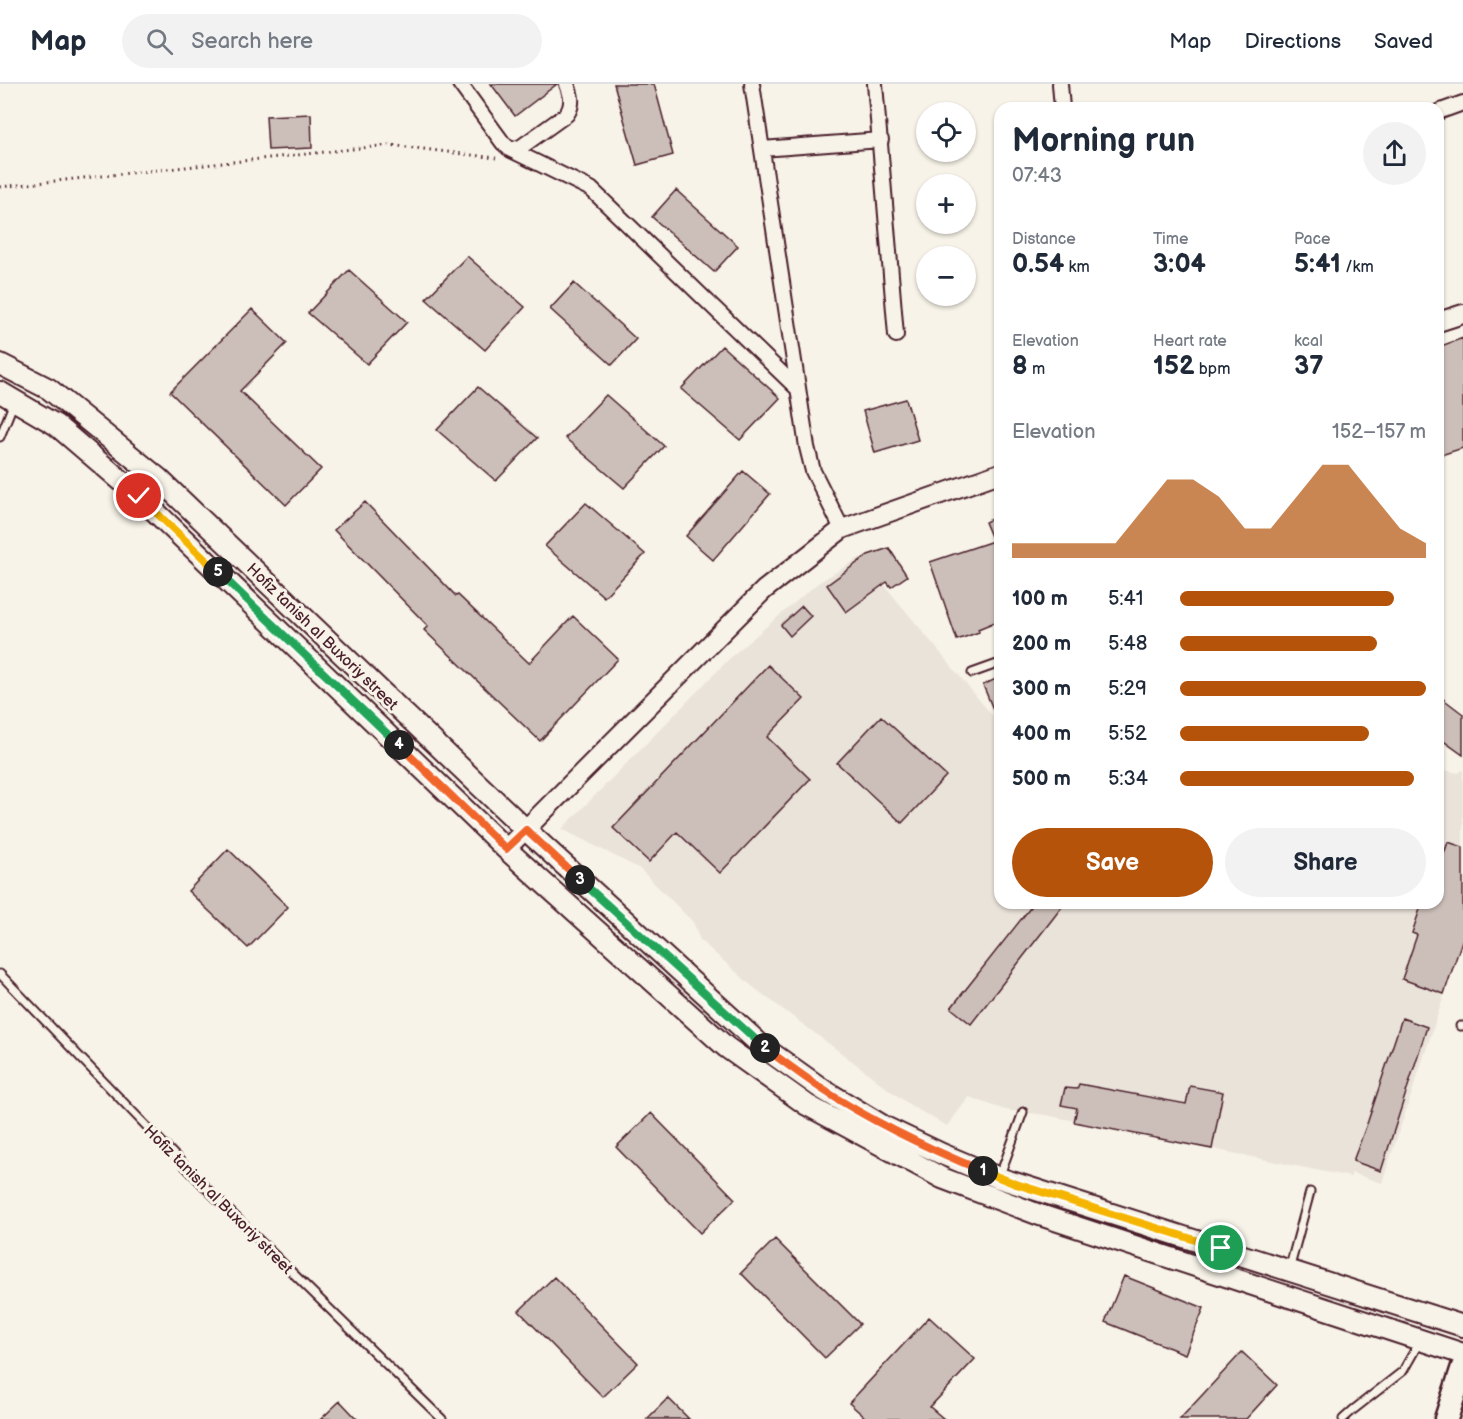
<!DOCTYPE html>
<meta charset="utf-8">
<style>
:root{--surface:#fff;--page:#f2f2f3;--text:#1f2937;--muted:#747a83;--line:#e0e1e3;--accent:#b45309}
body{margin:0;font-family:"Balsamiq Sans",sans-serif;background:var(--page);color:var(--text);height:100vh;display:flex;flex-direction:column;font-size:22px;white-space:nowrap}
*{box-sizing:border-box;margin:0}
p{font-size:20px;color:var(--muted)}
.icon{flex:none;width:33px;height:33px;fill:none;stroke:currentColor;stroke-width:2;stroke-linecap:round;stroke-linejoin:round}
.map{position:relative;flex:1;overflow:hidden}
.sheet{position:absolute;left:994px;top:18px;width:450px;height:807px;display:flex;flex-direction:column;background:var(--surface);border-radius:18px;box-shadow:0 2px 4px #0004}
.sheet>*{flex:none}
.buttons{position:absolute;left:916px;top:18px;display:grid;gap:12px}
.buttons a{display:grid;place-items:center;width:60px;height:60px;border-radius:50%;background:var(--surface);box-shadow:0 2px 4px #0004;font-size:30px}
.pin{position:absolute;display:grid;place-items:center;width:51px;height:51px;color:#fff;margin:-26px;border:3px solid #fff;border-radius:50%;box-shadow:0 2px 6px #0007}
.km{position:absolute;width:30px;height:30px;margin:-15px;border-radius:50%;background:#222;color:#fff;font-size:16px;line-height:30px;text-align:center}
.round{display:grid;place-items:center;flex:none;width:63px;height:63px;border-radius:32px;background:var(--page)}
.overview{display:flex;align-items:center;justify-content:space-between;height:102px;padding:0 18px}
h1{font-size:33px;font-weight:600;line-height:45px}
.metrics{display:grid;grid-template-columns:repeat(3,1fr);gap:9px;height:102px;padding:6px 18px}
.metrics div{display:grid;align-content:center}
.metrics b{font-size:26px;font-weight:600}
.metrics small{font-size:16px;font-weight:400}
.metrics p{font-size:16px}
.chart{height:168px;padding:12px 18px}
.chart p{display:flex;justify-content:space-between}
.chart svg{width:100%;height:108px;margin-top:6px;fill:var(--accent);opacity:.7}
.primary-button{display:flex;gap:12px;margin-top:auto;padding:12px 18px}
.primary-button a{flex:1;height:69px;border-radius:36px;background:var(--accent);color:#fff;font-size:24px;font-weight:600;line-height:69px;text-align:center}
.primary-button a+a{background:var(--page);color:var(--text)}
ul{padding:0 18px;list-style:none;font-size:20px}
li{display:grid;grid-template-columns:96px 72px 1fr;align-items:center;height:45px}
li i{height:15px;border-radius:8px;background:var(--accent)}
header{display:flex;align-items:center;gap:36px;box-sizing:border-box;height:84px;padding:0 30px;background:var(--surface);border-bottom:2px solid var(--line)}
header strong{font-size:28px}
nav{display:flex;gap:33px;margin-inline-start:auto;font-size:21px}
.search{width:420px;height:54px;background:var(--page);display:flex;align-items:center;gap:15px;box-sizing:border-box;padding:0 21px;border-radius:33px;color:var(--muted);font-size:22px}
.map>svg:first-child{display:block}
.built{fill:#eae3da}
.building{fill:#ccbfb9;stroke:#4a1f2b;stroke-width:1.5}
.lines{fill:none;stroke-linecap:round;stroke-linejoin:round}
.service-casing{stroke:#4a1f2b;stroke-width:11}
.minor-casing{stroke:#4a1f2b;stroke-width:18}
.tertiary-casing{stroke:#4a1f2b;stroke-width:22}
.secondary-casing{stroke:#4a1f2b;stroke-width:24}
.primary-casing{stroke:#4a1f2b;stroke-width:27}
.path{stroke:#4a1f2b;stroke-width:3;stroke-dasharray:1.5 4.5;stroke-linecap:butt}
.service{stroke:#f7f3e8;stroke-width:7}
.minor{stroke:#f7f3e8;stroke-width:14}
.tertiary{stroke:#f7f3e8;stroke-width:18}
.secondary{stroke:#f7f3e8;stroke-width:20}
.primary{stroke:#f7f3e8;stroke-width:22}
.split-1-casing{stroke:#fff;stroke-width:12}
.split-2-casing{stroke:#fff;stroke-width:12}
.split-3-casing{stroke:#fff;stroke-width:12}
.split-4-casing{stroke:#fff;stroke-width:12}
.split-5-casing{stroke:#fff;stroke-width:12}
.split-6-casing{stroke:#fff;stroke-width:12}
.split-1{stroke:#f5b400;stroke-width:8}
.split-2{stroke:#f0652b;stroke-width:8}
.split-3{stroke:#22a559;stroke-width:8}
.split-4{stroke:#f0652b;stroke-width:8}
.split-5{stroke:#22a559;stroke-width:8}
.split-6{stroke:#f5b400;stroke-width:8}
.labels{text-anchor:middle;stroke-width:6;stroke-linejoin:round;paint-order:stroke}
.street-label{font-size:16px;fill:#4a1f2b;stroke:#f7f3e8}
</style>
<header>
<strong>Map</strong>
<div class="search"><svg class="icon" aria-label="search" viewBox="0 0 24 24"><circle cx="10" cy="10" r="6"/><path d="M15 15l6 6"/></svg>Search here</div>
<nav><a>Map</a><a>Directions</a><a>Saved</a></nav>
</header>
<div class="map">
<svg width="1463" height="1335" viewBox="0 0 1463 1335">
<rect width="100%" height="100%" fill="#f7f3e8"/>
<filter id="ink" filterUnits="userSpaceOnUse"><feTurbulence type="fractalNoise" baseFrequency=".0167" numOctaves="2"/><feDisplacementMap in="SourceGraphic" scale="12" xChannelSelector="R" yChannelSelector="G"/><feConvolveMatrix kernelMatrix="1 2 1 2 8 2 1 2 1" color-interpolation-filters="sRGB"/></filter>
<g filter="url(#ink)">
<path class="built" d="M 861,473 L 1000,641 L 1000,819 L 1438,819 L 1439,685 L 1458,689 L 1463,686 L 1463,854 L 1382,1099 L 1352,1089 L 1350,1093 L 1046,1031 L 1005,1026 L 969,1013 L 947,1042 L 913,1023 L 888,1005 L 860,983 L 753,903 L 700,856 L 693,838 L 640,785 L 562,745 L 733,571 L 818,499 Z"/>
<path class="building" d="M 491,0 L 557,0 L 515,32 Z
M 614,0 L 654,0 L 673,71 L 637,81 Z
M 311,30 L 312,64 L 268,66 L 266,32 Z
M 676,106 L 738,162 L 714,188 L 652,133 Z
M 467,172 L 525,223 L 485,266 L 426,215 Z
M 349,186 L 407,238 L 367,280 L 308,229 Z
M 574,199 L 636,255 L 612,281 L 550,225 Z
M 252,225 L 287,259 L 240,307 L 321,385 L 286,421 L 170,308 Z
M 1463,254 L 1463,364 L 1438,372 L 1438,263 Z
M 722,262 L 780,314 L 740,356 L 681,305 Z
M 478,303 L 537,354 L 496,397 L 437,346 Z
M 606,311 L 664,362 L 624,404 L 565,354 Z
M 906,315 L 918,356 L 875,369 L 863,327 Z
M 743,387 L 770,410 L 713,476 L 686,452 Z
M 365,418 L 456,512 L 458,511 L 529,579 L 573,532 L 618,575 L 540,657 L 424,546 L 428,542 L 334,446 Z
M 586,419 L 645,470 L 604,513 L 545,462 Z
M 1000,431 L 1000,536 L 978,545 L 979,548 L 957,556 L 930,478 L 993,457 L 985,438 Z
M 889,464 L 907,492 L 891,503 L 887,498 L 846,528 L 827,501 L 868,471 Z
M 802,522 L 811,532 L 790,552 L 781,541 Z
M 768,581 L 804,615 L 767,653 L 810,695 L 720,789 L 677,748 L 649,778 L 613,744 Z
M 1000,593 L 1000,642 L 983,601 Z
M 1438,611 L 1463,630 L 1463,671 L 1438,653 Z
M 881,632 L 946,692 L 902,739 L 837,679 Z
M 1448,758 L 1463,763 L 1463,854 L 1444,910 L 1402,895 L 1417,851 L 1412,849 L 1422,819 L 1438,819 L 1438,787 Z
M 228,765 L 288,823 L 248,864 L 188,807 Z
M 1034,819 L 1065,819 L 971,940 L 951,924 Z
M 1402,934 L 1427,943 L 1381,1087 L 1353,1077 L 1368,1037 Z
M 1079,1000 L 1186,1020 L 1190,1002 L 1223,1008 L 1212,1065 L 1074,1038 L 1077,1024 L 1061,1021 L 1065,1004 L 1077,1005 Z
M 651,1029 L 735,1115 L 700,1149 L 616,1063 Z
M 775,1155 L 860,1240 L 825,1274 L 741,1189 Z
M 1124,1192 L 1204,1224 L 1185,1270 L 1105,1238 Z
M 554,1193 L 638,1279 L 603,1313 L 519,1227 Z
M 929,1233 L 975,1275 L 930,1323 L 944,1335 L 867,1335 L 849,1319 Z
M 1242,1268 L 1277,1301 L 1246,1335 L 1180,1335 Z
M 668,1314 L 689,1335 L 647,1335 Z
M 340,1317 L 357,1335 L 321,1335 Z"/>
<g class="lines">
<defs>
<path id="service" d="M 0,353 L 14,318
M 972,589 L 1000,579
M 0,890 L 207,1105 L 442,1335
M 1460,942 L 1463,942
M 1000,1091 L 1023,1028
M 1289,1186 L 1310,1108
M 1343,1335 L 1353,1326 L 1403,1287 L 1420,1257"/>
<path id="minor" d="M 460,0 L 503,59 L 511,66 L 521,63 L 567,30 C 574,19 571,11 567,0
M 752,0 L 807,363 L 813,387 L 842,445
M 875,0 L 896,251
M 1060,0 L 1062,24
M 1438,28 L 1463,19
M 762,65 L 881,56
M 511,66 L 591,105 L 798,305"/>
<path id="tertiary" d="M 1438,238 L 1463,230
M 506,765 L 764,506 L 842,445 L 1000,389"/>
<path id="secondary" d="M 0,280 L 49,305 L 158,394 L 526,746 L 763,963 L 822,1005 L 885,1043 L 942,1070 L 999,1094 L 1463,1242
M 0,308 L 56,341 L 139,412 L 506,765 L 726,963 L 807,1021 L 942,1094 L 1037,1130 L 1463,1270"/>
<path id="primary" d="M 1446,1335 L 1463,1283"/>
</defs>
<use href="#service" class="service-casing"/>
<use href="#minor" class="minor-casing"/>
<use href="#tertiary" class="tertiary-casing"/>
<use href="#secondary" class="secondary-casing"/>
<use href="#primary" class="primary-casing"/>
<path class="path" d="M 0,103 L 390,61 L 496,74"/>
<use href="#service" class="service"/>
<use href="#minor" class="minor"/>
<use href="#tertiary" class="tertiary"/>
<use href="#secondary" class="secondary"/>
<use href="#primary" class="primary"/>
</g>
</g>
<g class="lines" filter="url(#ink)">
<defs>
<path id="split-1" d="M 983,1087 L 1016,1100 L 1221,1164"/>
<path id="split-2" d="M 765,964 C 784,978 803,992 822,1005 C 872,1038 927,1064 983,1087"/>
<path id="split-3" d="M 580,796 L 765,964"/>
<path id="split-4" d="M 399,661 L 506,765 L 526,746 L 580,796"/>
<path id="split-5" d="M 218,488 L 399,661"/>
<path id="split-6" d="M 139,412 L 218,488"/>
</defs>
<use href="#split-1" class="split-1-casing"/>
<use href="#split-2" class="split-2-casing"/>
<use href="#split-3" class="split-3-casing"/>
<use href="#split-4" class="split-4-casing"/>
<use href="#split-5" class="split-5-casing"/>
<use href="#split-6" class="split-6-casing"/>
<use href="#split-1" class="split-1"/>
<use href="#split-2" class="split-2"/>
<use href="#split-3" class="split-3"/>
<use href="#split-4" class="split-4"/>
<use href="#split-5" class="split-5"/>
<use href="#split-6" class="split-6"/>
</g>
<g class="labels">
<g class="street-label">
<text transform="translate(323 552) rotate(44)" y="6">Hofiz tanish al Buxoriy street</text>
<text transform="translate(219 1115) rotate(45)" y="6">Hofiz tanish al Buxoriy street</text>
</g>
</g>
</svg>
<div class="buttons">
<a><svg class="icon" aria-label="locate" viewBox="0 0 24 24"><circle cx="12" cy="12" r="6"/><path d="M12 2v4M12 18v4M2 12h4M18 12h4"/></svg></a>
<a>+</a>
<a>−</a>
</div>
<div class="pin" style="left:1221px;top:1164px;background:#1e9e55"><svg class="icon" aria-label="arrive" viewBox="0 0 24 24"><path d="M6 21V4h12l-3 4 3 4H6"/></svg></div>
<div class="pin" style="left:139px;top:412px;background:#d93025"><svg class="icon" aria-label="check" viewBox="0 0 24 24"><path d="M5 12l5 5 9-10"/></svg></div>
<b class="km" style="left:983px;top:1087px">1</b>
<b class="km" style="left:765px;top:964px">2</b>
<b class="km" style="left:580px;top:796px">3</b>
<b class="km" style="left:399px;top:661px">4</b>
<b class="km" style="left:218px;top:488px">5</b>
<section class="sheet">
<div class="overview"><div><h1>Morning run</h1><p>07:43</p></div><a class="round"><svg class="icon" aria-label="share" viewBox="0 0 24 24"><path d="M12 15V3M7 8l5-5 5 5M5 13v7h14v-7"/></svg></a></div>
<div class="metrics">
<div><p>Distance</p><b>0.54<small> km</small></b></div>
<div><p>Time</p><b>3:04</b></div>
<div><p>Pace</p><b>5:41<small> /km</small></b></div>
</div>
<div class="metrics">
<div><p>Elevation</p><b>8<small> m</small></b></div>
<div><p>Heart rate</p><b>152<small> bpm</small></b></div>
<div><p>kcal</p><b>37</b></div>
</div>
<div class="chart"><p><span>Elevation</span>152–157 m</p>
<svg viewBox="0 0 160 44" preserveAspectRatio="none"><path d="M0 44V38L10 38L20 38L30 38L40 38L50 25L60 12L70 12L80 19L90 32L100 32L110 19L120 6L130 6L140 19L150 32L160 38V44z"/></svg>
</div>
<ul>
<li><b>100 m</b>5:41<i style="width:87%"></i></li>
<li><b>200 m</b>5:48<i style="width:80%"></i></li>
<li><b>300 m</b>5:29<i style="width:100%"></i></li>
<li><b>400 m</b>5:52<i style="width:77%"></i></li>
<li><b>500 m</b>5:34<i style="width:95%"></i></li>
</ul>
<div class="primary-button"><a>Save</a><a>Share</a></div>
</section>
</div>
